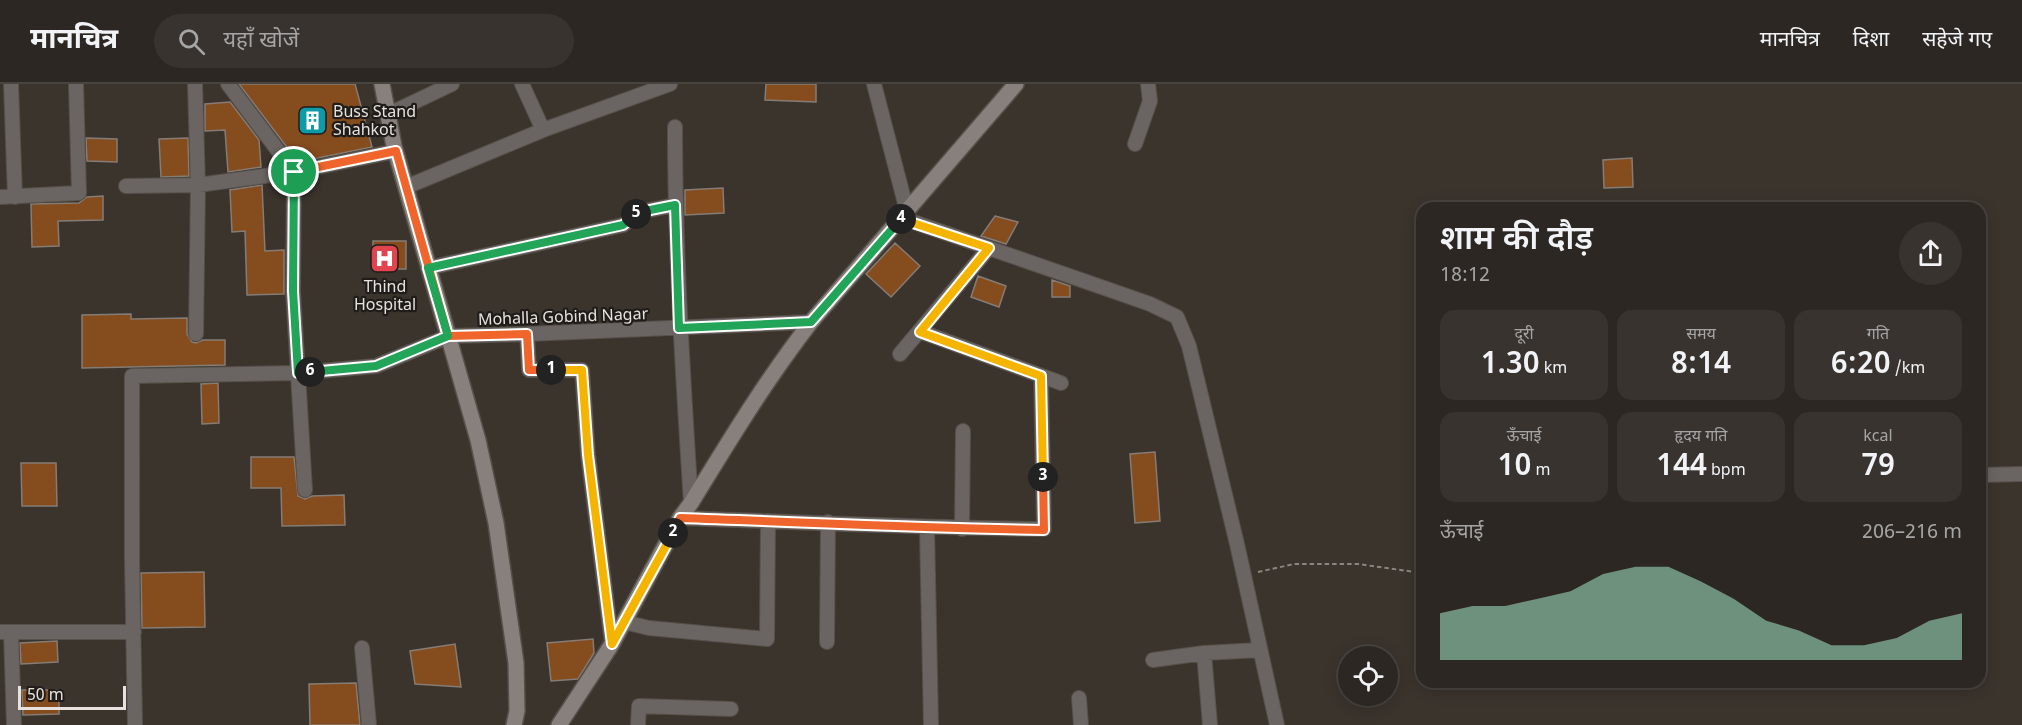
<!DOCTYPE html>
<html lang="hi">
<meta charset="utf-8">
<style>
:root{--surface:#2c2722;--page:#38332f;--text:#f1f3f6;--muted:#a6a5a5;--line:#484440;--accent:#8abfa5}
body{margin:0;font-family:Georgia,"Noto Sans Devanagari",serif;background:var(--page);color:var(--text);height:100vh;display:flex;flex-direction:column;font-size:22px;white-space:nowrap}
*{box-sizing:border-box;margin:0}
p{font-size:20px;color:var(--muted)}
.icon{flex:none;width:33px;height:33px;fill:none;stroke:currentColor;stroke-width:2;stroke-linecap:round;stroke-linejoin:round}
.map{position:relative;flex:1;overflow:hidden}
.drawer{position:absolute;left:1416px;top:118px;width:570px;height:486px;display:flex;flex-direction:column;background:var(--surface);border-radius:18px;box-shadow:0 3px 15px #0003,0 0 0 2px var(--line)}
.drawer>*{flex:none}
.controls{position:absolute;left:1338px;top:562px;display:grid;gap:12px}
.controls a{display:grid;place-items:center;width:60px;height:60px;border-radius:50%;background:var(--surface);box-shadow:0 3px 15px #0003,0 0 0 2px var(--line);font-size:30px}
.scale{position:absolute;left:18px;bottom:15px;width:108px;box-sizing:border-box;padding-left:6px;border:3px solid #e7e2de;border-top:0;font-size:16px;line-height:21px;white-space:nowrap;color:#e7e2de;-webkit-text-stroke:4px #1f1c19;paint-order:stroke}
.pin{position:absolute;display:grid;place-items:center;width:51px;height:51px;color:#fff;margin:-26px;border:3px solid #fff;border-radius:50%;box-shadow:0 2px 6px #0007}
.km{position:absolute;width:30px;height:30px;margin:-15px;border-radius:50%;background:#222;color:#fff;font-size:16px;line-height:30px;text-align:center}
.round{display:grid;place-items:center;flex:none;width:63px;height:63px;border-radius:32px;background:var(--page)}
.summary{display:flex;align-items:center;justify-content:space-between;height:102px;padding:0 24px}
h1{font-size:33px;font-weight:600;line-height:45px}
.stats{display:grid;grid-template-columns:repeat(3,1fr);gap:9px;height:102px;padding:6px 24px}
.stats div{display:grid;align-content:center;border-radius:15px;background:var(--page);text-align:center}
.stats b{font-size:30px;font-weight:600}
.stats small{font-size:16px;font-weight:400}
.stats p{font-size:16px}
.chart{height:168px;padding:12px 24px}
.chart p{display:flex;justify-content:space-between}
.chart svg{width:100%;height:108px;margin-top:6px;fill:var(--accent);opacity:.7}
header{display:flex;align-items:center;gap:36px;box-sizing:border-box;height:84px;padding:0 30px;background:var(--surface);border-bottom:2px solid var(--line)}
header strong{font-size:28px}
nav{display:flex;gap:33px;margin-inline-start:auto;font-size:21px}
.search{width:420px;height:54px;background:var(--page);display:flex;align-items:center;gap:15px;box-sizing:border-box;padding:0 21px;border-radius:33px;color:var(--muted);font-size:22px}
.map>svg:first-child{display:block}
.building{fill:#854c1d;stroke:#857c76;stroke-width:1.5}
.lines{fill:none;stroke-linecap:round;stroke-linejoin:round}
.street-casing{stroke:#575049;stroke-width:16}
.secondary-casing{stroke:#575049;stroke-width:18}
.path{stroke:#8b8580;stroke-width:2;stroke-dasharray:4.5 3;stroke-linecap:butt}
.street{stroke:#6a6563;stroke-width:14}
.secondary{stroke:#87807c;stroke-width:15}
.split-1-casing{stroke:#fff;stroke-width:12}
.split-2-casing{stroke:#fff;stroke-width:12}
.split-3-casing{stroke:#fff;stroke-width:12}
.split-4-casing{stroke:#fff;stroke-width:12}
.split-5-casing{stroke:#fff;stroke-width:12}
.split-6-casing{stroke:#fff;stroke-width:12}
.split-7-casing{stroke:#fff;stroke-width:12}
.split-1{stroke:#f0652b;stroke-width:8}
.split-2{stroke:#f5b400;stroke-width:8}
.split-3{stroke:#f0652b;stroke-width:8}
.split-4{stroke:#f5b400;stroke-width:8}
.split-5{stroke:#22a559;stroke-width:8}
.split-6{stroke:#22a559;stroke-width:8}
.split-7{stroke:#22a559;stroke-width:8}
.labels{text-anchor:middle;stroke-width:4.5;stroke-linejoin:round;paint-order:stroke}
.poi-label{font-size:16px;fill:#e7e2de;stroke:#1f1c19;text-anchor:start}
.street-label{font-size:16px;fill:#e7e2de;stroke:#1f1c19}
</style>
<header>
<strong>मानचित्र</strong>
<div class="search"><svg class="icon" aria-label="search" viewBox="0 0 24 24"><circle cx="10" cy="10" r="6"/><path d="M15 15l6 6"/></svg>यहाँ खोजें</div>
<nav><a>मानचित्र</a><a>दिशा</a><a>सहेजे गए</a></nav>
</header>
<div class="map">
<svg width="2022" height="641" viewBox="0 0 2022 641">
<rect width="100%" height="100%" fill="#3b342d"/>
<path class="building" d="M 239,0 L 355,0 L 372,63 L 298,78 Z
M 766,0 L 816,0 L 816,18 L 765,16 Z
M 230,18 L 259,56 L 261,83 L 228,88 L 225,46 L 205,47 L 205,20 Z
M 86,54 L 117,55 L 117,78 L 87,77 Z
M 188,54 L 189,92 L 161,93 L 159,55 Z
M 1632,74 L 1633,103 L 1604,104 L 1603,76 Z
M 262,101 L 265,167 L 284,166 L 284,210 L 247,211 L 245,147 L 232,148 L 230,106 Z
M 723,104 L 724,129 L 685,131 L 685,106 Z
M 103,112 L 103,136 L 58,137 L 59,162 L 32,163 L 31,120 L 79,119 L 87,113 Z
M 995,132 L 1018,138 L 1006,160 L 981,152 Z
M 373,157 L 406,157 L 406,185 L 373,185 Z
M 895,159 L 920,182 L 891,213 L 866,190 Z
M 978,192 L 1006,202 L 999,223 L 971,213 Z
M 1052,196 L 1070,202 L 1070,213 L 1052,213 Z
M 131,230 L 131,235 L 187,234 L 187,250 L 192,258 L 196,259 L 203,256 L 225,256 L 225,281 L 82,284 L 82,231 Z
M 218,299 L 219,339 L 202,340 L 201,300 Z
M 1155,368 L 1160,437 L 1135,439 L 1130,370 Z
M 251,373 L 294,373 L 298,412 L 305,415 L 312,412 L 344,411 L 345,441 L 282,442 L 281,404 L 251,404 Z
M 21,379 L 56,379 L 57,422 L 22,422 Z
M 204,488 L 205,543 L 142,544 L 141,489 Z
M 593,555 L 594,569 L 578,595 L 551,597 L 547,559 Z
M 57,557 L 58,578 L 21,580 L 20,559 Z
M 455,560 L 461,603 L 415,600 L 410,567 Z
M 356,599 L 360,641 L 310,641 L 309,600 Z
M 22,606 L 59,606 L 59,630 L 23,631 Z"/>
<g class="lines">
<defs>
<path id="street" d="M 11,0 L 15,113
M 195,0 L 198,101 L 196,250
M 228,0 L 294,88 L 396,67
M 522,0 L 543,46
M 874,0 L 907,127
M 387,31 L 452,0
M 675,43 C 675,169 683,294 691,419
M 1135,60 L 1150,17 L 1148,0
M 126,102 L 198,101 L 294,88 L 293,207 L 305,406
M 406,103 L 543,46 L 670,0
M 0,113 L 79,109 L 76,0
M 902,134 L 1110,206 L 1150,220 L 1177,233 L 1189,262 L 1237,460 L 1277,641
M 428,184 L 623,141 L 640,128 L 675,121
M 919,247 L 1061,299
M 527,250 L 529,286 L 582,286 L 588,371 L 612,560
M 900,270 L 989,164
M 1980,391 L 2022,390
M 680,434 C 801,438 922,444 1044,445 L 1041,292
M 927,444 L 931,641
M 962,445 L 963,347
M 624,538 L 649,544 L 767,555 L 768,437
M 0,548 L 134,548
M 11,548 L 14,641
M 827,558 L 828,438
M 362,564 L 369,641
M 1204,569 L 1210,641
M 1153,576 L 1204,569 L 1260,566
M 1079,614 L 1081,641
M 135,641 L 132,476 L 132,292 L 298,289 L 376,282 L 449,252 L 527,250 L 811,238
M 638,641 L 639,622 L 731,625"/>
<path id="secondary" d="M 382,0 L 394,62 L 478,356 L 496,439 L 516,579 L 517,627 L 514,641
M 559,641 L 612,560 L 680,434 L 691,419 C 729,357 766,296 811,238 L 1016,0"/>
</defs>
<use href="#street" class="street-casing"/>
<use href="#secondary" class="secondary-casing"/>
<path class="path" d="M 1258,488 L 1294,480 L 1358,480 L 1422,489"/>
<use href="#street" class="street"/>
<use href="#secondary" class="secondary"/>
</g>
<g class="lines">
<defs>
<path id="split-1" d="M 294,88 L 396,67 L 448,252 L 527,250 L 529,286 L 551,286"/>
<path id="split-2" d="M 551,286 L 582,286 L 588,371 L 612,560 L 673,449"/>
<path id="split-3" d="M 673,449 L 680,434 C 801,438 922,444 1044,446 L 1043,393"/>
<path id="split-4" d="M 901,135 L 989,164 L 920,248 L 1041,292 L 1043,393"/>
<path id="split-5" d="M 636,130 L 640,128 L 675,121 L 679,244 L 811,238 L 901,135"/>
<path id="split-6" d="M 310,288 L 376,282 L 448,252 L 428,184 L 623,141 L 636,130"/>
<path id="split-7" d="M 294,88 L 293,207 L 298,289 L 310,288"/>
</defs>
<use href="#split-1" class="split-1-casing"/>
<use href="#split-2" class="split-2-casing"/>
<use href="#split-3" class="split-3-casing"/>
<use href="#split-4" class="split-4-casing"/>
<use href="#split-5" class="split-5-casing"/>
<use href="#split-6" class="split-6-casing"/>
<use href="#split-7" class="split-7-casing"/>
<use href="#split-1" class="split-1"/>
<use href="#split-2" class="split-2"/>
<use href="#split-3" class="split-3"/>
<use href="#split-4" class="split-4"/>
<use href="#split-5" class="split-5"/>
<use href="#split-6" class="split-6"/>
<use href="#split-7" class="split-7"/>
</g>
<defs>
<symbol id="building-square" viewBox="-11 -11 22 22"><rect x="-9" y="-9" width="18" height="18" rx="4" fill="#0f9aa8" stroke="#1f1c19"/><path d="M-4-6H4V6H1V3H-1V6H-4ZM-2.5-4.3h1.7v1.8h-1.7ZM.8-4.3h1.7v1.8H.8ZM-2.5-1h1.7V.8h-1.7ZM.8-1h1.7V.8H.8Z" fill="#fff"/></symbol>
<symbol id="hospital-square" viewBox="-11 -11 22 22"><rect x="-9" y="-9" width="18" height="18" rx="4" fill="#e0444e" stroke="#1f1c19"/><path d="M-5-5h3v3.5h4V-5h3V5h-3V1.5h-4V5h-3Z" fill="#fff"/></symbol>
</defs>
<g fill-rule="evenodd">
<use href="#building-square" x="296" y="20" width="33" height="33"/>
<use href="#hospital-square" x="368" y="158" width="33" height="33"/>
</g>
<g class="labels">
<g class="poi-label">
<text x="333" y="33">Buss Stand<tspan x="333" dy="18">Shahkot</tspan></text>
<text x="385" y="208" text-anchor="middle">Thind<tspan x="385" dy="18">Hospital</tspan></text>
</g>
<g class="street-label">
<text transform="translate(563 232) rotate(-2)" y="6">Mohalla Gobind Nagar</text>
</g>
</g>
</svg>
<div class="controls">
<a><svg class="icon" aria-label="locate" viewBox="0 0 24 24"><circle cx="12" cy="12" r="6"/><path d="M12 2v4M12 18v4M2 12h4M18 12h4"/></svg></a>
</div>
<div class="scale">50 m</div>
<div class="pin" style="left:294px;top:88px;background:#1e9e55"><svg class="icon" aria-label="arrive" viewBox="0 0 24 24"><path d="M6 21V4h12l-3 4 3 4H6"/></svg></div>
<b class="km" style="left:551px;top:286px">1</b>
<b class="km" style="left:673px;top:449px">2</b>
<b class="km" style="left:1043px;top:393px">3</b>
<b class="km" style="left:901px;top:135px">4</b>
<b class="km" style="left:636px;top:130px">5</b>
<b class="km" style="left:310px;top:288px">6</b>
<section class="drawer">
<div class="summary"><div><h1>शाम की दौड़</h1><p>18:12</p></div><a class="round"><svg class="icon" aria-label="share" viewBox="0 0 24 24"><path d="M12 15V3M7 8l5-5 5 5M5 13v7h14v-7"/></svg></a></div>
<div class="stats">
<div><p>दूरी</p><b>1.30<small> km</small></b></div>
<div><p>समय</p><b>8:14</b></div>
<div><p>गति</p><b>6:20<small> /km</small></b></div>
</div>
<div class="stats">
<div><p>ऊँचाई</p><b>10<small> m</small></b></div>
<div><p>हृदय गति</p><b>144<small> bpm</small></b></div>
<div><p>kcal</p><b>79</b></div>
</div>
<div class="chart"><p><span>ऊँचाई</span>206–216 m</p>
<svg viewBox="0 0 160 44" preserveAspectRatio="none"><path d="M0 44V25L10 22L20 22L30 19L40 16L50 9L60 6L70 6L80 12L90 19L100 28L110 32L120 38L130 38L140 35L150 28L160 25V44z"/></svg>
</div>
</section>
</div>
